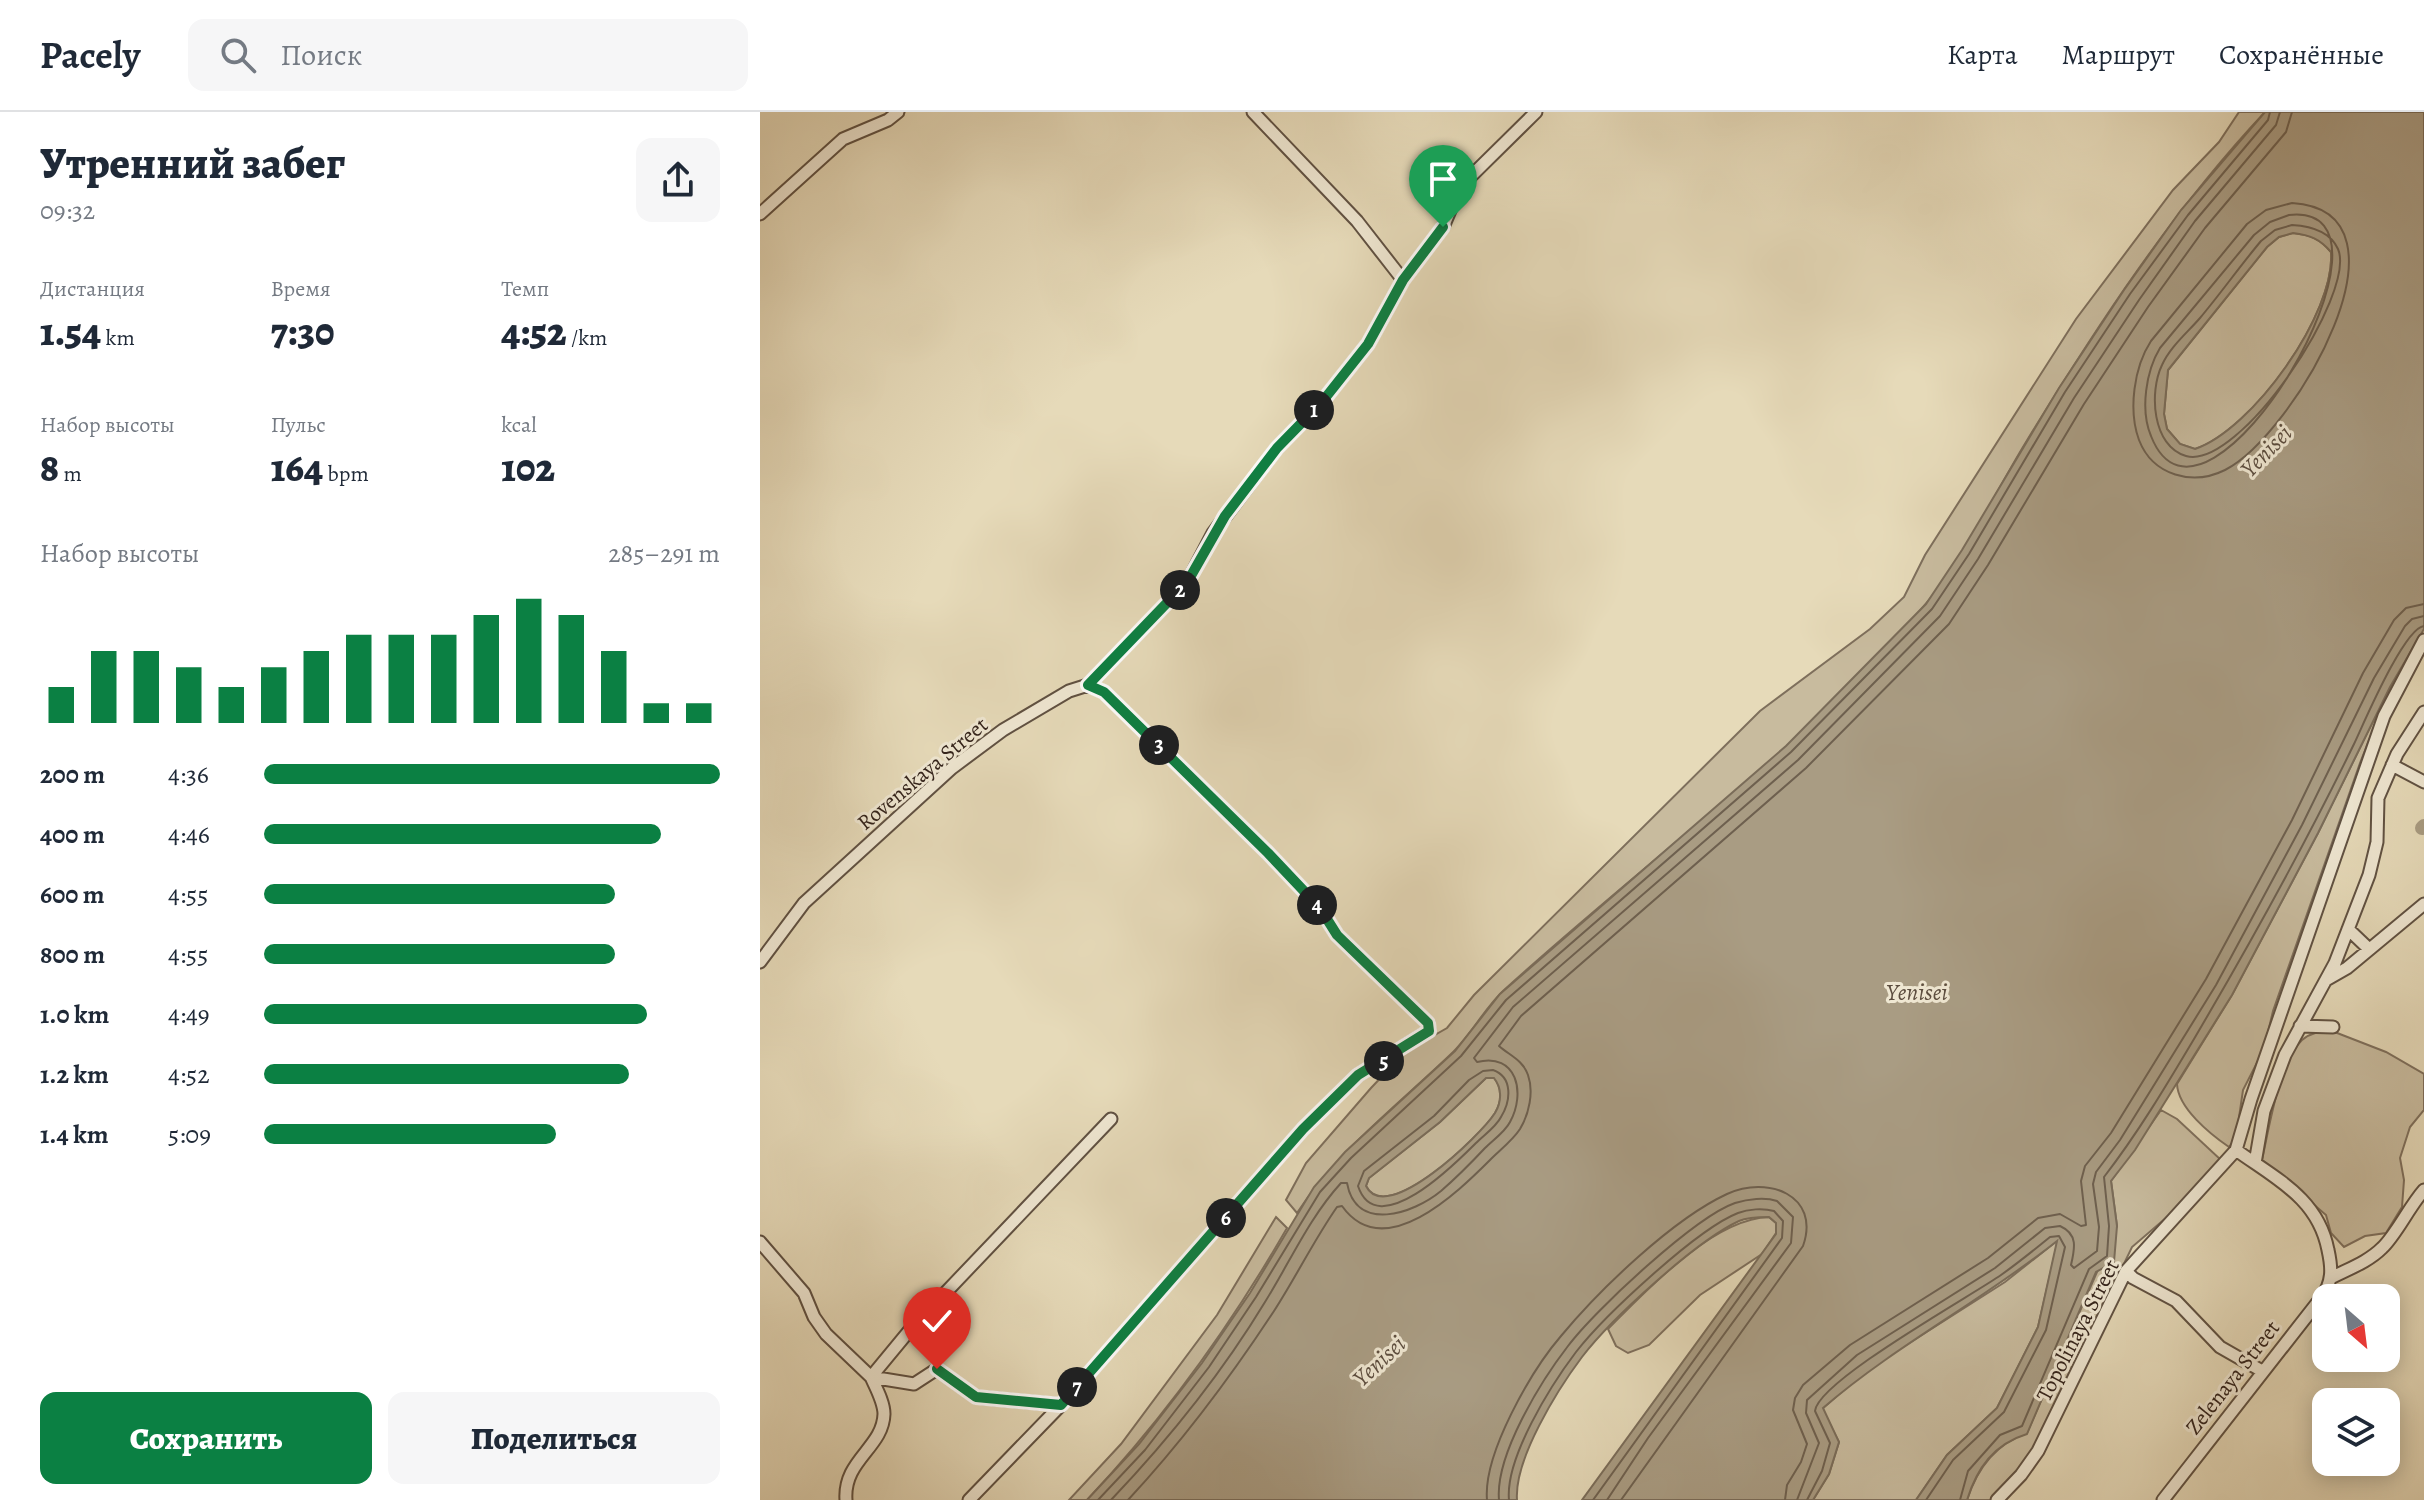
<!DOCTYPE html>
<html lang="ru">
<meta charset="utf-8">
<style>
:root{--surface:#fff;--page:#f6f6f7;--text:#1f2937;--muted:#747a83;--line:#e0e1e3;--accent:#0b8043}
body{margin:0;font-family:Alegreya,serif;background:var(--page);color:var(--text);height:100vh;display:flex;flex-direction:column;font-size:30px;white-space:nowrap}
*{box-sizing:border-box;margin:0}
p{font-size:26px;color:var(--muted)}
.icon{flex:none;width:44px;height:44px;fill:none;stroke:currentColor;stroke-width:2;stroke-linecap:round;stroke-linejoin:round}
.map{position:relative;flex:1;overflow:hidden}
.side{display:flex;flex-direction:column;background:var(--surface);width:760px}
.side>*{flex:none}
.needle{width:52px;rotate:152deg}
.tools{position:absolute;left:1552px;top:1172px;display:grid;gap:16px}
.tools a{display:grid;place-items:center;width:88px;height:88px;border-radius:16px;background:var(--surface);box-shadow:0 4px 20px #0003;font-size:40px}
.pin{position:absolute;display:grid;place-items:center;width:68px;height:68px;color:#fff;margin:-82px -34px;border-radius:50% 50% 50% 0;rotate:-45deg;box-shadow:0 0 8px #0007}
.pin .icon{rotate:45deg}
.km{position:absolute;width:40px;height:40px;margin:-20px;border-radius:50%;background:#222;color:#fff;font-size:22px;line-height:40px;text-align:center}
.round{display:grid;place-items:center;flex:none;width:84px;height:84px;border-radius:16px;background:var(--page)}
.headline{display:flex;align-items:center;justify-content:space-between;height:136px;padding:0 40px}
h1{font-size:44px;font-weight:800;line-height:60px}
.metrics{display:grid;grid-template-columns:repeat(3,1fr);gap:12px;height:136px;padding:8px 40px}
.metrics div{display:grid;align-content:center}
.metrics b{font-size:40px;font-weight:800}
.metrics small{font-size:22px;font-weight:400}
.metrics p{font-size:22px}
.chart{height:224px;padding:16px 40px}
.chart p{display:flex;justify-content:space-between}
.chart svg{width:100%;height:144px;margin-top:8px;stroke:var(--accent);stroke-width:6}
.action{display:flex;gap:16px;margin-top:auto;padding:16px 40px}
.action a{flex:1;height:92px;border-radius:16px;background:var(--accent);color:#fff;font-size:32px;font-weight:800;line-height:92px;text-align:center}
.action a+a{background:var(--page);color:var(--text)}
ul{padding:0 40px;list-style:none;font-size:26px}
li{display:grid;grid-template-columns:128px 96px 1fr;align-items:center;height:60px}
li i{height:20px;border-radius:10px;background:var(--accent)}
header{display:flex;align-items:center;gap:48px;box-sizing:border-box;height:112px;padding:0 40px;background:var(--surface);border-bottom:2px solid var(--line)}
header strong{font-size:38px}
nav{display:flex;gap:44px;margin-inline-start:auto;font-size:28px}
.search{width:560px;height:72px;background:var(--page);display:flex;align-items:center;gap:20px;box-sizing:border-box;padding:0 28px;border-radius:16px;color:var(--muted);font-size:30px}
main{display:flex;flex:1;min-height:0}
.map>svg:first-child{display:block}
.green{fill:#c8bb9e;stroke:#7e6f5c;stroke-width:2}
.water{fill:#a99c83;stroke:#7a6c59;stroke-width:2;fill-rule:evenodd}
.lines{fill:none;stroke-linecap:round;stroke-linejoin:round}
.shore{stroke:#6e604f;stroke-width:2}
.river{stroke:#a99c83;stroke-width:14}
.minor-casing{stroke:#605142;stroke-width:15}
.minor{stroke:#efe7d2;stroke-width:11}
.route-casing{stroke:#fff;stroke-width:16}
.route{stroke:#0b8043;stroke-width:10}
.labels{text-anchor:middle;stroke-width:6;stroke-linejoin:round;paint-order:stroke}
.street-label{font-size:22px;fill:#33231b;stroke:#efe7d2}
.water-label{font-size:24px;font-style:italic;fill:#5c4d3f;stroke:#efe7d2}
</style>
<header>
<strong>Pacely</strong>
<div class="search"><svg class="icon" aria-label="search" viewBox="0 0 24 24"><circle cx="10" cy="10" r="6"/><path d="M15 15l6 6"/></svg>Поиск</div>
<nav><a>Карта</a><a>Маршрут</a><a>Сохранённые</a></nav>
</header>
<main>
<section class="side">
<div class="headline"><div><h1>Утренний забег</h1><p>09:32</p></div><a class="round"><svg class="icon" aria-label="share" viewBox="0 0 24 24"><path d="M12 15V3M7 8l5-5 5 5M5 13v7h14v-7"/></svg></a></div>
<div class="metrics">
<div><p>Дистанция</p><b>1.54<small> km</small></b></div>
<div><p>Время</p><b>7:30</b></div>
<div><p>Темп</p><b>4:52<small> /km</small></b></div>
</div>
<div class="metrics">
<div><p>Набор высоты</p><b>8<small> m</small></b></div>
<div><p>Пульс</p><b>164<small> bpm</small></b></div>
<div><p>kcal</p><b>102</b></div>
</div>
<div class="chart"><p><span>Набор высоты</span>285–291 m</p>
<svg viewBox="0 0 160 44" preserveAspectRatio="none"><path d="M5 44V33M15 44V22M25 44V22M35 44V27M45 44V33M55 44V27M65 44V22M75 44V17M85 44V17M95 44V17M105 44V11M115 44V6M125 44V11M135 44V22M145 44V38M155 44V38"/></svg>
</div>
<ul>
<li><b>200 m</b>4:36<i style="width:100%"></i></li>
<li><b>400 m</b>4:46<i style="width:87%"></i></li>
<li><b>600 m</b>4:55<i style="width:77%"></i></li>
<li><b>800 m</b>4:55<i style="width:77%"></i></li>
<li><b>1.0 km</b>4:49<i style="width:84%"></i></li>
<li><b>1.2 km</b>4:52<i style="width:80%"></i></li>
<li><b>1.4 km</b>5:09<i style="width:64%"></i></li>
</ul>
<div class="action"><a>Сохранить</a><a>Поделиться</a></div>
</section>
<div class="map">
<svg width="1664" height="1388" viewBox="0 0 1664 1388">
<rect width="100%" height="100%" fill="#e6dab9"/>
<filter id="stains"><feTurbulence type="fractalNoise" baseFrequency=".0025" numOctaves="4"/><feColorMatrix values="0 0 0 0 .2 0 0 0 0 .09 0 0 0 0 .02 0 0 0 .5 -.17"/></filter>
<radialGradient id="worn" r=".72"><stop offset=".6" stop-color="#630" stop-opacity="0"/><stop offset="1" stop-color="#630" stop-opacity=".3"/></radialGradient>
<path class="green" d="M 1479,0 L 1505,0 C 1412,99 1337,214 1266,330 C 1233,384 1205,446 1164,494 C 1041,639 883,751 743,879 C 724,897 711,923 691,942 C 638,993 578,1038 537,1101 L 526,1088 L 546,1051 L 611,976 L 645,940 L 687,916 L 714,883 L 1000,599 L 1110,517 L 1144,485 L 1165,443 L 1316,207 L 1413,78 L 1459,30 Z
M 1533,121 C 1551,123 1560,127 1571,140 C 1576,201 1492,318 1435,337 L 1420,332 L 1407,317 L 1404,302 L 1408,258 L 1507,135 L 1519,125 Z
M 1630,575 L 1600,651 L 1513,899 L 1504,937 L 1483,978 L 1476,1026 L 1469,1035 C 1450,1022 1418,996 1417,972 L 1472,883 L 1558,721 Z
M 1572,919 L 1626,940 L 1664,962 L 1664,998 L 1650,1015 L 1640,1046 L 1644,1068 L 1642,1095 L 1626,1121 L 1605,1124 L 1584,1135 L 1571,1121 L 1566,1103 L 1502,1048 C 1509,1017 1519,950 1542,928 C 1551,920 1560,920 1572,919 Z
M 726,966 L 734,966 C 742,976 742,989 735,1001 C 721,1023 627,1115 606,1074 L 609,1066 L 680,1010 Z
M 1401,998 L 1417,1007 L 1461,1048 L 1421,1093 L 1372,1135 L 1279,1328 L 1258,1360 L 1230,1388 L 1207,1388 C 1217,1357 1235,1332 1267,1321 L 1357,1114 L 1351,1069 Z
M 516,1105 L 527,1116 C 470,1215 405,1305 327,1388 L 309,1388 L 361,1332 L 457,1203 Z
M 1009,1105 L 1016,1111 L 1016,1121 L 1002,1142 L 940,1183 L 889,1233 L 868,1241 L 856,1234 L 848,1217 C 887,1178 952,1107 1009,1105 Z
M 1298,1128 L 1278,1215 L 1237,1296 L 1187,1343 L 1156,1388 L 1053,1388 L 1069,1362 L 1079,1330 L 1062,1297 L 1107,1258 L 1245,1170 Z"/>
<path class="water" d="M 1505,0 L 1664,0 L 1664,517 L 1630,575 L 1558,721 L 1472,883 L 1375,1038 L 1351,1069 L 1357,1114 L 1354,1150 L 1336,1160 L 1267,1322 C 1234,1332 1217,1356 1207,1388 L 1156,1388 L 1187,1343 L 1237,1296 L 1278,1215 L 1297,1129 C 1222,1189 1136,1233 1063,1296 L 1079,1330 L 1069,1362 L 1053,1388 L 822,1388 L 1016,1122 L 1016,1111 L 1009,1105 C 999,1105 988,1105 979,1109 C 936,1129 851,1207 822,1245 C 798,1277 754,1347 757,1388 L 327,1388 L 379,1332 L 442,1251 L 490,1181 L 554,1075 L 585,1040 L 695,939 L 740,882 L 1026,634 L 1166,492 L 1202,438 L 1299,276 L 1364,178 L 1421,98 ZM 1533,121 C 1550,123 1560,127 1571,140 C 1576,201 1492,318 1435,337 L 1420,332 L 1407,317 L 1404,302 L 1408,258 L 1507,135 L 1519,125 ZM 726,966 L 734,966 C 742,976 742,989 735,1001 C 721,1023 626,1115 606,1074 L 609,1066 L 680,1010 Z"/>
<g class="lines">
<path class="shore" d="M 1532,91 C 1664,99 1534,323 1465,358 C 1433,374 1393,364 1379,328 C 1368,298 1374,255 1391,229 L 1487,112 L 1506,98 Z
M 1529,103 C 1664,88 1445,462 1391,324 C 1380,298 1386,259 1400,236 L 1494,123 L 1510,110 Z
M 1532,113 C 1549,114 1570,119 1578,137 C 1597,182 1479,359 1426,344 C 1392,334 1389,280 1402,253 C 1410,235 1427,221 1440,206 C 1461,181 1480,154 1501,129 L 1515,118 Z
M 733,958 C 753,965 751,989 741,1005 C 736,1015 724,1023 716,1031 C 696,1051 617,1131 598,1074 L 604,1059 L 674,1004 L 709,968 L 723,959 Z
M 338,1388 L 385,1338 L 449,1255 L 496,1185 L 560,1080 L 591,1046 L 701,944 L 746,888 L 1031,640 L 1172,497 L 1209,442 L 1305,280 L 1370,182 L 1428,103 L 1508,8 L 1510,0
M 351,1388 C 409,1327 462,1261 505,1190 C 530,1150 549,1106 581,1071 L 587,1071 C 596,1121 653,1102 681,1079 C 696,1066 711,1051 725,1036 C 733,1028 745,1020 750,1010 C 766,981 757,940 717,950 L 714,946 L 753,895 L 1038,648 L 1180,504 L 1218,447 L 1314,286 L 1379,188 L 1435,109 L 1516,13 L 1520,0
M 368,1388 C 422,1330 470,1266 514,1199 C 536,1165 554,1128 577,1095 L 582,1094 C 624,1153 698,1080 730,1048 C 740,1038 753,1028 760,1017 C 769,1002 774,980 768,963 C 763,948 749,943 739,934 L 761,904 L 1046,656 L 1189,512 L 1228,453 L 1324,292 L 1388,195 L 1445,116 L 1526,20 L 1532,0
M 727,1388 C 723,1342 771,1259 801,1224 C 840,1177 913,1107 967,1082 C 1007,1063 1061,1083 1043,1134 L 861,1388
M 739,1388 C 735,1343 781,1269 808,1234 C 835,1198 935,1105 975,1091 C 988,1087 1005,1085 1017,1089 L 1033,1105 L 1031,1131 L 888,1326 L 847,1388
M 749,1388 C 745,1346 791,1273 816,1240 C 844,1204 937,1117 978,1101 C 988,1097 1003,1096 1014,1099 L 1023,1109 L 1022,1126 L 833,1388
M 1025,1388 L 1027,1373 L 1041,1350 L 1047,1332 L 1033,1298 L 1035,1286 L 1043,1273 L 1090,1233 L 1228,1146 L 1278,1106 L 1300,1102 L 1321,1114 L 1326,1113 L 1321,1069 L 1325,1054 L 1351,1021 L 1446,867 L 1532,708 L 1603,561 L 1634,508 L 1646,496 L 1664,492
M 1037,1388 L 1059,1331 L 1046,1301 L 1047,1288 L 1097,1243 L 1235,1156 L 1285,1116 L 1300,1114 C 1318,1122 1315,1136 1311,1153 L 1314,1156 L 1337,1139 L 1339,1115 L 1333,1072 L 1336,1060 L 1360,1028 L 1456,873 L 1542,713 L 1614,566 L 1645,514 L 1652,507 L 1664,504
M 1047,1388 L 1062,1359 L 1070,1331 L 1055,1299 C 1058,1269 1211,1184 1241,1163 C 1258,1151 1274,1138 1290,1125 L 1299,1124 L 1305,1135 L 1286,1218 L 1244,1300 L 1193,1348 L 1166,1388
M 1200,1388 L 1208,1359 L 1240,1323 L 1262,1314 L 1329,1157 L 1347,1144 L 1349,1114 L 1344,1065 C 1378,1021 1406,974 1434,927 C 1491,830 1545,733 1594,632 C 1604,611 1644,516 1664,514"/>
<path class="river" d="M 1662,716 L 1664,714"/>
<defs>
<path id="minor" d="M 493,0 L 597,109 L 643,168
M 0,102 L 83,27 L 128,8 L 138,0
M 1632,653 L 1664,670
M 1588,817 L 1609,837
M 0,850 L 44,791 L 192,656 L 243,618 L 309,579 L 328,573 L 428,469 L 453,421 L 517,336 L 562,290 L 608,232 L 643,168 L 683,115 L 700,75 L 776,0
M 1566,868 L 1587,856 L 1664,792
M 1540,914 L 1573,915
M 1495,1051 L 1504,999 L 1525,943 L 1575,851 L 1609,763 L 1617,730 L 1618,686 L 1637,642 L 1664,600
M 0,1130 L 44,1181 L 54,1205 L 66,1222 L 111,1265 L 154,1272 L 177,1257 L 216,1285 L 301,1293
M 1366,1159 L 1373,1166 L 1416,1189 L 1460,1235 L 1502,1259
M 1571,1166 C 1588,1157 1608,1150 1622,1136 C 1636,1123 1649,1095 1664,1078
M 86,1388 C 83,1348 123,1336 124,1302 C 124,1290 116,1276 111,1265 L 149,1219 L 351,1007
M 209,1388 L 301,1293 L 543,1017 L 598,963 L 669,919 L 668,911 L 577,823 L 560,796 L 508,741 L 344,580 L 328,573
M 1237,1388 L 1261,1363 L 1278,1339 L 1366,1159 L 1476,1038 L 1491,987 L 1624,604 L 1664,528
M 1403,1388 L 1561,1186 C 1573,1170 1572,1156 1568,1138 C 1558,1086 1516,1067 1476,1038"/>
</defs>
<use href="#minor" class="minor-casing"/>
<use href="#minor" class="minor"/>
</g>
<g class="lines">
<defs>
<path id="route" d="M 177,1257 L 216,1285 L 301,1293 L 543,1017 L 598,963 L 669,919 L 668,911 L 577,823 L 560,796 L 508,741 L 344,580 L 328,573 L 428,469 L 465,404 L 517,336 L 562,290 L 608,232 L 643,168 L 683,115"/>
</defs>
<use href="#route" class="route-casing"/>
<use href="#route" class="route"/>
</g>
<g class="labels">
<g class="street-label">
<text transform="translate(162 661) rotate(-40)" y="8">Rovenskaya Street</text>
<text transform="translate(1317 1218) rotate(-63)" y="8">Topolinaya Street</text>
<text transform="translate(1472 1265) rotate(-52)" y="8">Zelenaya Street</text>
</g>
<g class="water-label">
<text transform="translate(1506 339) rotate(-46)" y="8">Yenisei</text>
<text x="1157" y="888">Yenisei</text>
<text transform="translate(619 1249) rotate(-43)" y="8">Yenisei</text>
</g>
</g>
<rect width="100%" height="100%" filter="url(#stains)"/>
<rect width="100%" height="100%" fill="url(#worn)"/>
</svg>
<div class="tools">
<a><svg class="needle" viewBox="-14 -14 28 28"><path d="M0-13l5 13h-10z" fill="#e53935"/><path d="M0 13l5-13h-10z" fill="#747a83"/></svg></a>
<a><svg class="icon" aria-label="layers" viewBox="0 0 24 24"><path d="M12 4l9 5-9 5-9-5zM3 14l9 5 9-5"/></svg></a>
</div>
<div class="pin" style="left:683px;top:115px;background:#1e9e55"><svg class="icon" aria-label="arrive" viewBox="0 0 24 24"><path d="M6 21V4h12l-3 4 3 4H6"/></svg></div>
<div class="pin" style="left:177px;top:1257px;background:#d93025"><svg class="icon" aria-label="check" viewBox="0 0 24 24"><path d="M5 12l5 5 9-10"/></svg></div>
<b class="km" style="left:554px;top:298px">1</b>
<b class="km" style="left:420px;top:478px">2</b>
<b class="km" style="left:399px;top:633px">3</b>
<b class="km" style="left:557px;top:793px">4</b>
<b class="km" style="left:624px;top:949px">5</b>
<b class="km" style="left:466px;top:1106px">6</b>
<b class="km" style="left:317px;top:1275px">7</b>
</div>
</main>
